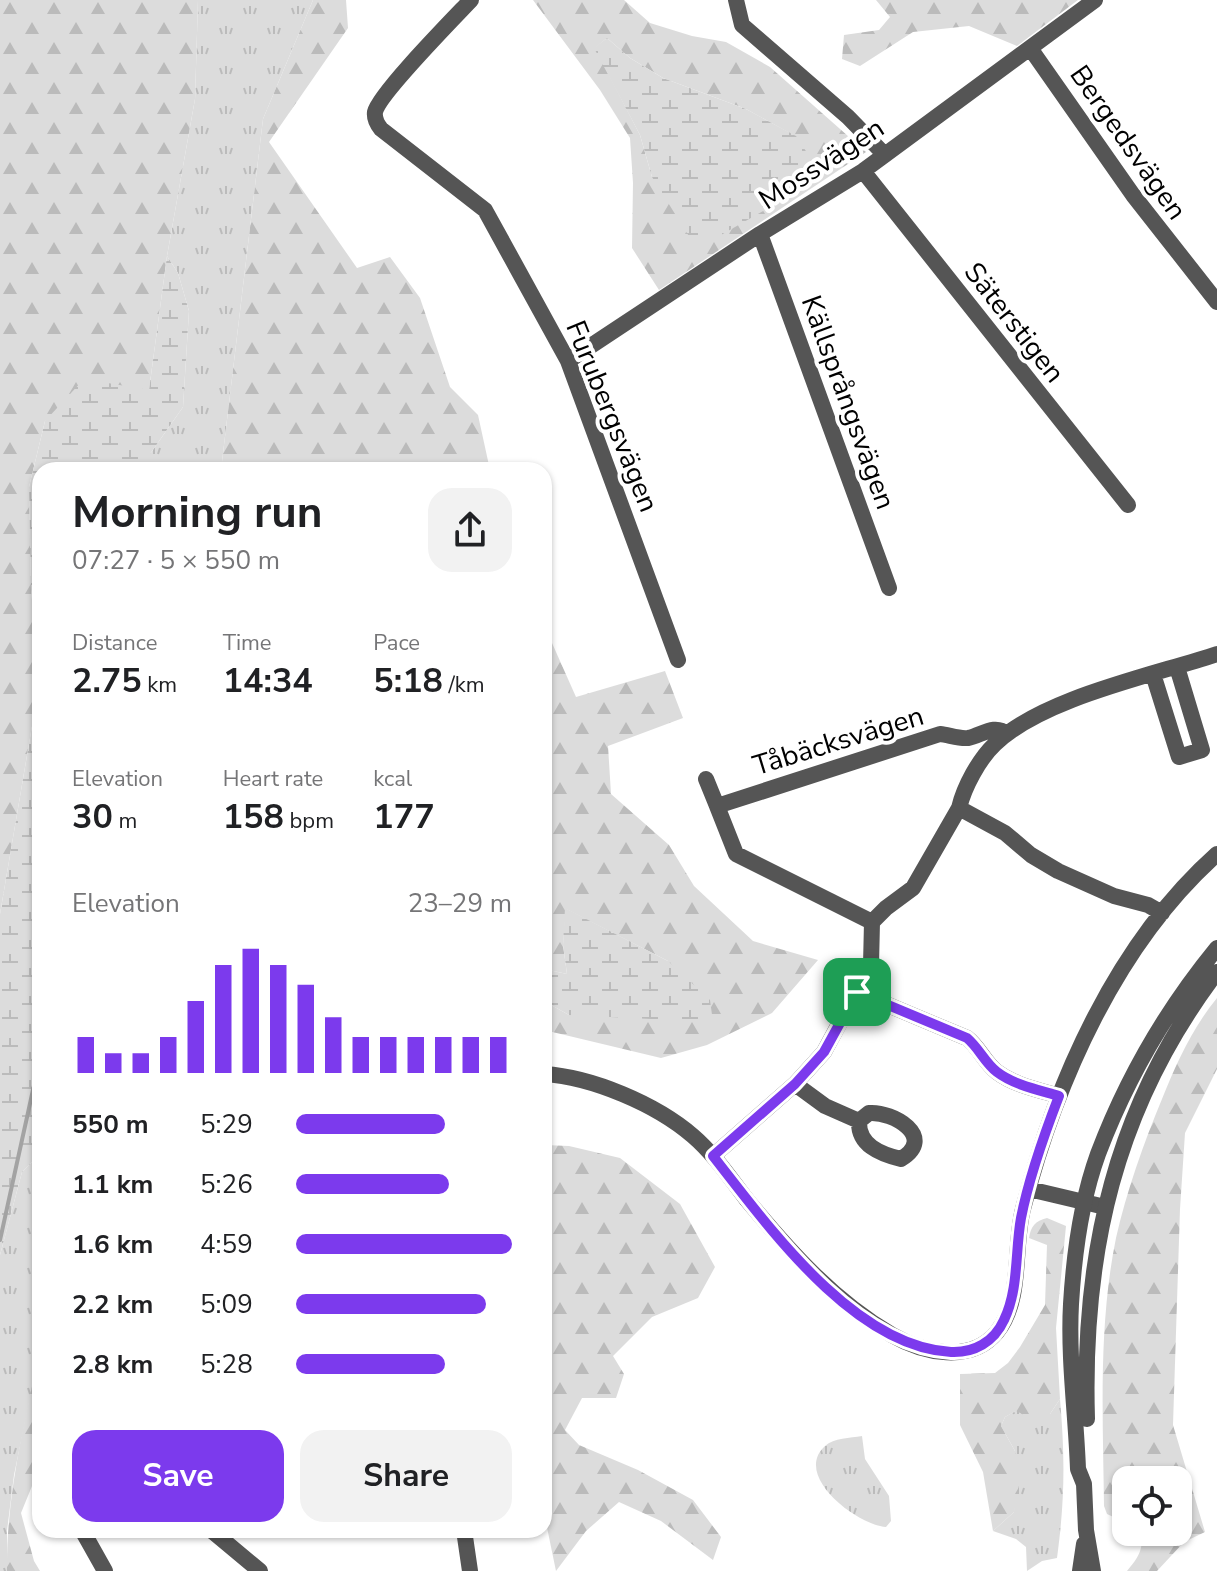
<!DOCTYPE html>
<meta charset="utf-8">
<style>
:root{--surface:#fff;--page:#f2f2f2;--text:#202124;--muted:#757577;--accent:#7c3aed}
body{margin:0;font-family:"Nunito Sans",sans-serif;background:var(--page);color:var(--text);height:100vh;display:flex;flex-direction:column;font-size:30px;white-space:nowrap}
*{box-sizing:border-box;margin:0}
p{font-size:26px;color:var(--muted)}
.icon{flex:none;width:44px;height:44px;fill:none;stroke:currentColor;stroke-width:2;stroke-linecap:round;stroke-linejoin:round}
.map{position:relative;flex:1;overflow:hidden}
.details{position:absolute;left:32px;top:462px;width:520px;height:1076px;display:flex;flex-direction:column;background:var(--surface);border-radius:24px;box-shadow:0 2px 6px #0004}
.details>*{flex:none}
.tools{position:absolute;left:1112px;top:1466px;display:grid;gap:16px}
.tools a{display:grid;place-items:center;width:80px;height:80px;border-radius:16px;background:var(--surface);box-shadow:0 2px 6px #0004;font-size:40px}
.pin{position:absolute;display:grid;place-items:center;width:68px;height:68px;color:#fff;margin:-34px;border-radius:16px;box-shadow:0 4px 12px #0006}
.round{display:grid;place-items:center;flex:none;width:84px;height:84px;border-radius:24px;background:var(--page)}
.head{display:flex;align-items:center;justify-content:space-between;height:136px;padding:0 40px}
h1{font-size:44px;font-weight:700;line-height:60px}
.stats{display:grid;grid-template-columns:repeat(3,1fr);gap:12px;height:136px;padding:8px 40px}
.stats div{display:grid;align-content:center}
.stats b{font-size:34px;font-weight:700}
.stats small{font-size:22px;font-weight:400}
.stats p{font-size:22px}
.chart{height:224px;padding:16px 40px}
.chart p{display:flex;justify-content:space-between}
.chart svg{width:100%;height:144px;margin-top:8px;stroke:var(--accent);stroke-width:6}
.primary-button{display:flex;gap:16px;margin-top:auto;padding:16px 40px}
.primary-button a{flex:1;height:92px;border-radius:24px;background:var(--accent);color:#fff;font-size:32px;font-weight:700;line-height:92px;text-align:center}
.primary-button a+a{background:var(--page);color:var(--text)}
ul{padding:0 40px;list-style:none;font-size:26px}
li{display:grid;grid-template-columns:128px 96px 1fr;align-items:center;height:60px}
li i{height:20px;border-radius:10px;background:var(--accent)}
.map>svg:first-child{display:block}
.grass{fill:url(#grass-tufts)}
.forest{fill:url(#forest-firs);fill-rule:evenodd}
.wetland{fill:url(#wetland-marsh)}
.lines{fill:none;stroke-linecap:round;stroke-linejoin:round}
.stream{stroke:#a3a3a3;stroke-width:4}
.minor{stroke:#555;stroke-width:16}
.tertiary{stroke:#555;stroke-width:16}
.route-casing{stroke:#fff;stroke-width:16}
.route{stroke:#7c3aed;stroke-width:10}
.labels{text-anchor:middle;stroke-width:8;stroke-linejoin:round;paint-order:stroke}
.street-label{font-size:28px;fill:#000;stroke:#fff}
</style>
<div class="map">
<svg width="1217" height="1571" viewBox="0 0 1217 1571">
<defs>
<pattern id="grass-tufts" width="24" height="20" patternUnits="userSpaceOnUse" patternTransform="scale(2)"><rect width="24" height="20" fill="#dcdcdc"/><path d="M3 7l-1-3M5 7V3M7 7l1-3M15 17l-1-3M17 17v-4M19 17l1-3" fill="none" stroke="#bbb"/></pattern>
<pattern id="forest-firs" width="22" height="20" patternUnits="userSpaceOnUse" patternTransform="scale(2)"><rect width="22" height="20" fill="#dcdcdc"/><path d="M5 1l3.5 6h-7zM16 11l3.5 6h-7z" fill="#bbb"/></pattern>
<pattern id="wetland-marsh" width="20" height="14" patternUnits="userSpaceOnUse" patternTransform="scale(2)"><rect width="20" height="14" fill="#dcdcdc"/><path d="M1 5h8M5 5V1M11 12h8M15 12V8" fill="none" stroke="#bbb"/></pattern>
</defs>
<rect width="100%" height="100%" fill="#fff"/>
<path class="grass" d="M 198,0 L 313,0 L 263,119 L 221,470 L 150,470 L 150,454 L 183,407 L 189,311 L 178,273 L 167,256 L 195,99 Z
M 40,1154 L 40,1350 L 14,1475 L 7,1531 L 7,1571 L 0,1571 L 0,1255 L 22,1172 Z
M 1060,1399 C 1065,1457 1065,1499 1057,1558 L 1042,1561 L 1027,1571 L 1026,1547 L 1016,1539 L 993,1531 L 1014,1512 L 1015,1451 L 1001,1426 L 1005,1417 L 1017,1410 L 1050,1414 Z
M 862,1436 L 865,1459 L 889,1496 L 891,1521 L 886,1527 C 858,1525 792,1476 825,1446 C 834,1438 850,1438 862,1436 Z"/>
<path class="forest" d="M 0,0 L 198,0 L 195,99 L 167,256 L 149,390 L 45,421 L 29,487 L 31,590 L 40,679 L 0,914 Z
M 313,0 L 346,0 L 348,28 L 269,142 L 357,268 L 390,257 L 420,298 L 450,387 L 478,415 L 490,470 L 221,470 L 263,119 Z
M 533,0 L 624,0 L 650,23 L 692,36 L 726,42 L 770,67 L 866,152 L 659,290 L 632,248 L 633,183 L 630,138 L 600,90 ZM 607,38 L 630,58 L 663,78 L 746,109 L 795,136 L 802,190 L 776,202 L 652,177 L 640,135 L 595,48 Z
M 876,0 L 1078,0 L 1017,46 L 969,26 L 913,32 L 860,66 L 842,59 L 844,35 L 879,30 L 890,17 Z
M 544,625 L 576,697 L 665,671 L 683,718 L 608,746 L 611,794 L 669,845 L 694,886 L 753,941 L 818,960 L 772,1013 L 707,1045 L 661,1058 L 544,1030 L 544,1001 L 569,1015 L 668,961 L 566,909 L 563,945 L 567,974 L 544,969 Z
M 1217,998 L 1217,1069 L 1185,1133 L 1180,1209 L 1173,1425 L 1205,1532 L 1184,1542 L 1157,1571 L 1127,1571 C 1137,1559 1146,1548 1139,1532 L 1178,1532 L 1178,1480 L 1126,1480 L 1126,1523 L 1107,1514 L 1104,1506 C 1103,1417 1098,1326 1116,1238 C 1126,1193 1144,1142 1162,1099 C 1176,1064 1193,1027 1217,998 Z
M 544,1145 L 569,1146 L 620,1158 L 680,1204 L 715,1267 L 698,1298 L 652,1317 L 613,1356 L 624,1374 L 616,1398 L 582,1398 L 565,1430 L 579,1445 L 638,1470 L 693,1500 L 721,1537 L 713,1560 L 661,1521 L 619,1502 L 586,1531 L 556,1571 L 544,1513 Z
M 1047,1218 L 1066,1226 L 1056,1328 L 1060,1399 L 1050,1414 L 1033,1419 L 1016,1411 L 1005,1417 L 1001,1426 L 1015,1451 L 1019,1485 L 1014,1512 L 993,1531 L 983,1472 L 960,1425 L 960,1374 L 995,1373 L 1008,1363 L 1020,1347 L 1045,1305 L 1047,1245 L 1029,1238 C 1031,1226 1035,1221 1047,1218 Z
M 40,1350 L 40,1484 L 32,1486 L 21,1513 L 34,1561 L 40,1571 L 7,1571 C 6,1496 24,1424 40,1350 Z"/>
<path class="wetland" d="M 607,38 L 630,58 L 663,78 L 746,109 L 796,136 L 823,177 L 721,235 L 695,246 L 652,177 L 640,135 L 594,48 Z
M 167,256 L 178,273 L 189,311 L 183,407 L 150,454 L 150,470 L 40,470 L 40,671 L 31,590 L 29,487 L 45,421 L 84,379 L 149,390 Z
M 40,679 L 40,1154 L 22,1172 L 0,1255 L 0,914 Z
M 565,908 L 668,961 L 710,1000 L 713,1022 L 569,1015 L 544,1001 L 544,969 L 567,974 L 563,945 Z"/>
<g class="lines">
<path class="stream" d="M 0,1240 L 40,1058"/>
<path class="minor" d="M 471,0 C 454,18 379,94 375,112 C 374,119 377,124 381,129 L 485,210 L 568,361 L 678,660
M 736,0 L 742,25 L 848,117 L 885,155
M 1030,48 L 1133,195 L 1217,302
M 863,171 L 1128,505
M 760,234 L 889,588
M 568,361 L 760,234 L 863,171 L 1095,0
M 1153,674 L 1179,757 L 1202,750 L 1177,667
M 706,779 L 717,806
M 959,808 C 964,787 979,759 995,744 C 1042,698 1154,675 1217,654
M 872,922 L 736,854 L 717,806 L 940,734 C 949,735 959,739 968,738 C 981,736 994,723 1007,734
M 857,992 L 967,1038 C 979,1047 985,1063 997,1072 C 1014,1085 1039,1090 1059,1096
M 544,1074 C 592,1077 656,1104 693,1136 C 714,1154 730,1178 747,1200 C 790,1252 834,1301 892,1335 C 923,1353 971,1364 997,1332 C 1023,1300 1013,1247 1023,1209 C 1056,1081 1117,943 1217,854
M 795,1084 L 825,1106 L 859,1121 C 858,1145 880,1154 901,1159 C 937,1137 893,1111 869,1113 L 859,1121
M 713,1156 L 795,1084 L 824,1052 L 871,965 L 872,922 L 886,908 L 913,888 L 959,808 L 1005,833 L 1031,855 L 1058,871 L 1114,896 L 1148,905 L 1162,913
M 1029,1189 L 1105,1207
M 82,1530 L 105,1571
M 211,1530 L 260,1571
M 464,1530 L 470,1571"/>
<path class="tertiary" d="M 1087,1419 C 1082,1253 1115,1106 1217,972
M 1080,1571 L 1084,1544
M 1093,1571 L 1086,1530 L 1084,1484 L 1078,1469 C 1076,1414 1068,1358 1071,1304 C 1074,1254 1081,1201 1098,1154 C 1126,1080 1167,1009 1217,948"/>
</g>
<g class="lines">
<defs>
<path id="route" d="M 857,992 L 967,1038 C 979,1048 985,1063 997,1072 C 1014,1085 1039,1090 1059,1096 C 1044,1135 1029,1177 1021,1218 C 1015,1251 1019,1289 1004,1320 C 994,1342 974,1353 951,1352 C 854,1347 768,1226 713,1156 L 795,1084 L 824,1052 Z"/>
</defs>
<use href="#route" class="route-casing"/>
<use href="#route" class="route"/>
</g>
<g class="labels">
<g class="street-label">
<text transform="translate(1129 142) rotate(55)" y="10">Bergedsvägen</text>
<text transform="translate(821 163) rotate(-33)" y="10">Mossvägen</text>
<text transform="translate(1015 322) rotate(52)" y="10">Säterstigen</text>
<text transform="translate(849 402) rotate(70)" y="10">Källsprångsvägen</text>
<text transform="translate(613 416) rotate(68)" y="10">Furubergsvägen</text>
<text transform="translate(838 740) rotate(-17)" y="10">Tåbäcksvägen</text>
</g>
</g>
</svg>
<div class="tools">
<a><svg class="icon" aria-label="locate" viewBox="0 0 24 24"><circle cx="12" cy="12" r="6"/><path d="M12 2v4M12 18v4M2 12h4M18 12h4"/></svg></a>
</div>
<div class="pin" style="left:857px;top:992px;background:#1e9e55"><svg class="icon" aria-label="arrive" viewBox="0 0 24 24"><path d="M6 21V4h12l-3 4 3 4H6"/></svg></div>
<section class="details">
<div class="head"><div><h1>Morning run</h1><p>07:27 · 5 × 550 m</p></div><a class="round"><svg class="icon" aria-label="share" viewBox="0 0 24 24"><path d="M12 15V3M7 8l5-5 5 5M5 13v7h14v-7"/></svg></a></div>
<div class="stats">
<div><p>Distance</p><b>2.75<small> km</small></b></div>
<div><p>Time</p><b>14:34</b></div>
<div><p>Pace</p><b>5:18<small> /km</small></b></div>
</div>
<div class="stats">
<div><p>Elevation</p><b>30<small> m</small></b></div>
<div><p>Heart rate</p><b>158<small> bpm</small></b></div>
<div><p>kcal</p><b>177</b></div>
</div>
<div class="chart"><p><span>Elevation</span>23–29 m</p>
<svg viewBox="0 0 160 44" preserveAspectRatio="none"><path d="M5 44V33M15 44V38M25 44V38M35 44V33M45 44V22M55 44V11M65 44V6M75 44V11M85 44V17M95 44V27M105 44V33M115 44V33M125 44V33M135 44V33M145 44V33M155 44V33"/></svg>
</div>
<ul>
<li><b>550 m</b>5:29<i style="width:69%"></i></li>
<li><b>1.1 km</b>5:26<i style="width:71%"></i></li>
<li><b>1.6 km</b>4:59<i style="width:100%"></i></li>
<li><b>2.2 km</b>5:09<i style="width:88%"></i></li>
<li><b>2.8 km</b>5:28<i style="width:69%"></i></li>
</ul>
<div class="primary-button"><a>Save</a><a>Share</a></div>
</section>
</div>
